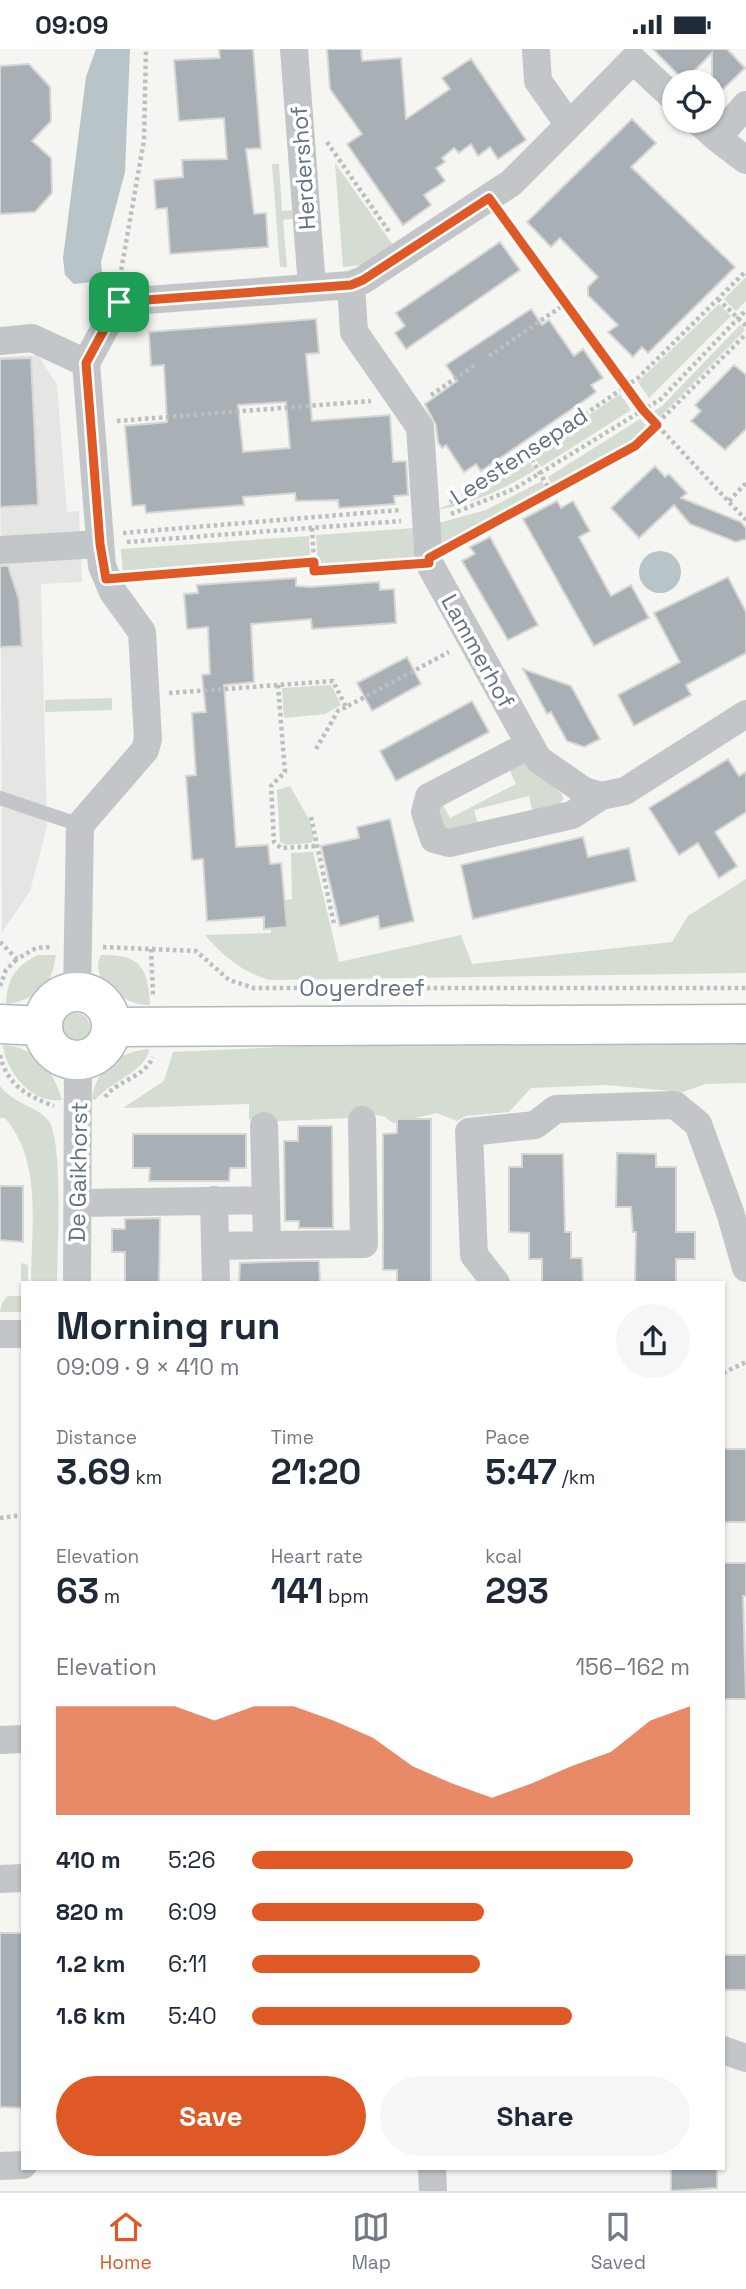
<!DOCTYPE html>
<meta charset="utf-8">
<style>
:root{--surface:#fff;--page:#f6f6f7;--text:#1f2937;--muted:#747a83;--line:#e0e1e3;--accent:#df5927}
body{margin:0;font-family:"Space Grotesk",sans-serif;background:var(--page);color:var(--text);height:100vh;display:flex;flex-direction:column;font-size:26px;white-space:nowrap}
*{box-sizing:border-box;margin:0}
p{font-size:23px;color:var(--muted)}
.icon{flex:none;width:38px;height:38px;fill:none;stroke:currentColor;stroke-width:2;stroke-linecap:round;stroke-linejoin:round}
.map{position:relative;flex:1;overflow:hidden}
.details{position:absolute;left:21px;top:1232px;width:704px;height:889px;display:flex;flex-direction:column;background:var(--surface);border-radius:0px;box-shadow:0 2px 5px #0004}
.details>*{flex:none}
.tools{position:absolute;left:662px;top:21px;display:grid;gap:14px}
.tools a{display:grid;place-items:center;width:63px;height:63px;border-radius:50%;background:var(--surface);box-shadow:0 2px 5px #0004;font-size:35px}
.pin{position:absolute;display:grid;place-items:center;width:60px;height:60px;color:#fff;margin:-30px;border-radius:14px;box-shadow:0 4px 10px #0006}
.round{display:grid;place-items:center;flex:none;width:74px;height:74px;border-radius:37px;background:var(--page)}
.headline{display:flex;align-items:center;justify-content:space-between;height:119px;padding:0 35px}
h1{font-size:38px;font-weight:600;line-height:52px}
.figures{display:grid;grid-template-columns:repeat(3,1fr);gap:10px;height:119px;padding:7px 35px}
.figures div{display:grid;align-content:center}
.figures b{font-size:35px;font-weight:600}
.figures small{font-size:19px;font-weight:400}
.figures p{font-size:19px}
.chart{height:196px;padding:14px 35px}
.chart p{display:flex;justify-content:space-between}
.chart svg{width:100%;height:126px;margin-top:7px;fill:var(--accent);opacity:.7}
.cta{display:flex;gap:14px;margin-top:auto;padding:14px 35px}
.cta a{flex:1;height:80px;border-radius:42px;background:var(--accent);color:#fff;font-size:28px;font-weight:600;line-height:80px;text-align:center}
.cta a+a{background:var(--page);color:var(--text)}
ul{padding:0 35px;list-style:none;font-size:23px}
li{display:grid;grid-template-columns:112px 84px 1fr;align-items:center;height:52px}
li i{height:18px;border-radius:9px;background:var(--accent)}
.status{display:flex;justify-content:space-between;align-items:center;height:49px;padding:0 35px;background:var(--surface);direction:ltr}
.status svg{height:19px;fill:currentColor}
.menu{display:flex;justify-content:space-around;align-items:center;height:98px;border-top:2px solid var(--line);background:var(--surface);font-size:19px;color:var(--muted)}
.menu a{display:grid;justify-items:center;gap:4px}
.menu .on{color:var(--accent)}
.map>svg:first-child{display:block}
.built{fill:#e5e6e4}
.green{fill:#d5dcd2}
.water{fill:#b9c4c8}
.building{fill:#a8afb5;stroke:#d6d6d4;stroke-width:2;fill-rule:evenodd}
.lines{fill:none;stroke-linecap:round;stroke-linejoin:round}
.secondary-casing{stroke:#b4b9bd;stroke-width:41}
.path{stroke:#bcbec0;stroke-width:4.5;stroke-dasharray:3.5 3.5;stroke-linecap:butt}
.lane{stroke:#c2c6c9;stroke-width:14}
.street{stroke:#c2c6c9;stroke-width:28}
.secondary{stroke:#fff;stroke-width:38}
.route-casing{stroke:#fff;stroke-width:14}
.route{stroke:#df5927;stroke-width:9}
.labels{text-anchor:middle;stroke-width:7;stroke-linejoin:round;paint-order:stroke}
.street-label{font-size:23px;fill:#647381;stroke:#fff}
</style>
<div class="status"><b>09:09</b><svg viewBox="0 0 49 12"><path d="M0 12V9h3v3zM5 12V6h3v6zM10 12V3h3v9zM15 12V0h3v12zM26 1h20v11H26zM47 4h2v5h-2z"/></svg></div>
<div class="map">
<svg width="746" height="2142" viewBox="0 0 746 2142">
<rect width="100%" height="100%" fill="#f5f5f1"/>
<path class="built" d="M 38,306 L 57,336 L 67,463 L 79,462 L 82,533 L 41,535 L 47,778 L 30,842 L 2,883 L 0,308 Z"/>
<path class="green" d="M 335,114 L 393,196 L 362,216 L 343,218 Z
M 272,115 L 279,115 L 282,162 L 299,161 L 300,169 L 283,171 L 287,218 L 280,218 Z
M 746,228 L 746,252 L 736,262 L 724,250 Z
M 719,255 L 731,267 L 649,349 L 638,333 Z
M 740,276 L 745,281 L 660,368 L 654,362 L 662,357 Z
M 620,345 L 631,361 L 541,418 L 532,405 Z
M 640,370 L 649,380 L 634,395 L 553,439 L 548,428 Z
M 527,409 L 535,421 C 504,440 471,456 435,461 L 467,449 Z
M 542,432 L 547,443 L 437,501 L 435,475 L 486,461 Z
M 415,479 L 417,511 L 318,518 L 316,486 Z
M 309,487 L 310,510 L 123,524 L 121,500 Z
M 331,636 L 341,656 L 325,665 L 284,669 L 282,639 Z
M 112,649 L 112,661 L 45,663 L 45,651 Z
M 520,713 L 533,718 L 562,745 L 563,750 L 557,759 L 533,764 L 529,747 L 474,761 L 479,778 L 447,784 L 433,760 L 441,752 L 450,769 L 516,735 L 508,718 Z
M 290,737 L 310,772 L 314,790 L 311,794 L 286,796 L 280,793 L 277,741 Z
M 313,803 L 339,913 L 461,886 L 472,915 L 672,893 L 688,867 L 746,830 L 746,924 L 269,931 C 241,922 224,908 205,886 L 271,884 L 272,853 L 292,850 L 291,804 Z
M 38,906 L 56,906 C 51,940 38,948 6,956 C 7,930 15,917 38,906 Z
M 101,906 C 141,905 148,919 150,956 C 128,957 87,933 101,906 Z
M62 978a14 14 0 1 1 28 0a14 14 0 1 1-28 0Z
M 391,993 L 542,996 L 746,994 L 746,1034 L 705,1035 L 683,1043 L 606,1036 L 531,1039 L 509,1063 L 466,1067 L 457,1072 L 437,1064 L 393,1074 L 385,1068 L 365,1063 L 350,1069 L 260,1073 L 249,1070 L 249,1055 L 123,1059 L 164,1032 L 173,1003 Z
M 3,996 C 35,997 54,1022 62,1051 C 32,1055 6,1024 3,996 Z
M 149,1000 C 147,1022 112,1031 95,1051 L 92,1050 C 96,1019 119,1003 149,1000 Z
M 0,1037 C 14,1055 38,1058 48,1071 C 64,1091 57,1204 57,1234 L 31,1234 C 31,1179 43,1113 5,1069 L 0,1069 Z
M 21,1214 L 28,1216 L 28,1234 L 23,1234 L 23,1267 L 20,1263 L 0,1263 L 2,1254 L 8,1247 L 21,1247 Z"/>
<path class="water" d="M 96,0 L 130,0 L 125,123 L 101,213 L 103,232 L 74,235 L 65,226 L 63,209 L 86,28 Z
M639 523a21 21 0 1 1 42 0a21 21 0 1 1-42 0Z"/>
<path class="building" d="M 219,0 L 253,0 L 261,99 L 246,100 L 254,165 L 266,164 L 268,198 L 170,205 L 167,159 L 156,160 L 154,131 L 183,128 L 182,111 L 227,110 L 224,69 L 179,72 L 174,11 L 220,9 Z
M 327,0 L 361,0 L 362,12 L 401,9 L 406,70 L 450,40 L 442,29 L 471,10 L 526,91 L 498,110 L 490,98 L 478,107 L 471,95 L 459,104 L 454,99 L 442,109 L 445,113 L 436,119 L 445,132 L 424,146 L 431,156 L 403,176 L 347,95 L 362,85 L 330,40 Z
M 653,0 L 727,0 L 745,19 L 712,51 L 712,4 L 684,32 Z
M 29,15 L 50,38 L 51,72 L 32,92 L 51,109 L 52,144 L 35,163 L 0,165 L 0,17 Z
M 632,70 L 656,94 L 631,118 L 735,218 L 648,304 L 642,298 L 633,308 L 608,283 L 618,276 L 588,246 L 588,238 L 598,228 L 560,189 L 551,198 L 527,173 Z
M 500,193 L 520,221 L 406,300 L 395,284 L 405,277 L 396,264 Z
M 531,260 L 542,276 L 549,271 L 574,307 L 583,300 L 603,329 L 591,336 L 596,343 L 582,353 L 481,422 L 476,415 L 464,423 L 446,396 L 442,399 L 438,393 L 436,376 L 425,355 L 457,332 L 446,316 Z
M 316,270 L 319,304 L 306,305 L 312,372 L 390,366 L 393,413 L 406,412 L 408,446 L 394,447 L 395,455 L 339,459 L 338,451 L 296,452 L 295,444 L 243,448 L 244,456 L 207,459 L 146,464 L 145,456 L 132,457 L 125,377 L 167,373 L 164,316 L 151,317 L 149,283 ZM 286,353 L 290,399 L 243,403 L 238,356 Z
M 31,309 L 38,456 L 0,458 L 0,310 Z
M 734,316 L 746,326 L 746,380 L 725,401 L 691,372 L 701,362 L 695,356 Z
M 655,417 L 665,428 L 669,425 L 687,444 L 681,449 L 741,473 L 746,479 L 746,490 L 736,493 L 690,475 L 674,456 L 639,489 L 611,459 Z
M 557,452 L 561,459 L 573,452 L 590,482 L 579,488 L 611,547 L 631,536 L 649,569 L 594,597 L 523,470 Z
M 490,488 L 538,576 L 508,591 L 462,512 L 475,505 L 470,498 Z
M 0,517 L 8,517 L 19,551 L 22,597 L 0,598 Z
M 728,528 L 746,563 L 746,604 L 686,636 L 691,646 L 634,677 L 618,646 L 680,613 L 654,564 Z
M 296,529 L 296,537 L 310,538 L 379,533 L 380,541 L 394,540 L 396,574 L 312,580 L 311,570 L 251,575 L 254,633 L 224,636 L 236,798 L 268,796 L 270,815 L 281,814 L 287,878 L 264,880 L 264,868 L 207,872 L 203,810 L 192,811 L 186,727 L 196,726 L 192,664 L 206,663 L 202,626 L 210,625 L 208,578 L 187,580 L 184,545 L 198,544 L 197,536 Z
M 407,608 L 421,635 L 372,662 L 357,634 Z
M 523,620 L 571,637 L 600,690 L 584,698 L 567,692 L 551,663 L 547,665 Z
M 472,652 L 489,683 L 396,732 L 380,702 Z
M 728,710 L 739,727 L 746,723 L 746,763 L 715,783 L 737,817 L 719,829 L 698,794 L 679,806 L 649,759 Z
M 390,770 L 414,872 L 380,880 L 378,867 L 340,877 L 321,797 L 359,789 L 357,778 Z
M 583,788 L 588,808 L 629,799 L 636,832 L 473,870 L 461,816 Z
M 397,1070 L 431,1070 L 431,1234 L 397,1234 L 397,1221 L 383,1221 L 383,1085 L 397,1084 Z
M 298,1077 L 332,1077 L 333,1179 L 299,1179 L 299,1172 L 285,1172 L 284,1092 L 298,1092 Z
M 133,1085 L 246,1085 L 246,1119 L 230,1119 L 229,1132 L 149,1132 L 150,1119 L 133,1119 Z
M 617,1104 L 656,1105 L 656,1118 L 676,1118 L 676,1183 L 695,1183 L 695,1210 L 676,1210 L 676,1234 L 635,1234 L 636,1183 L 633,1183 L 631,1158 L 616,1158 Z
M 522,1105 L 563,1105 L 565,1183 L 571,1183 L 571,1209 L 582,1209 L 583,1234 L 542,1234 L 542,1210 L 529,1210 L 529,1184 L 509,1183 L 509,1118 L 522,1118 Z
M 0,1137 L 23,1137 L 23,1193 L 0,1191 Z
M 160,1169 L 159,1234 L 125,1234 L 125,1203 L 112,1203 L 112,1180 L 125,1180 L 125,1170 Z
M 299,1212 L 319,1212 L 320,1234 L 239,1234 L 240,1214 Z
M 723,1400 L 746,1400 L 746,1473 L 723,1473 Z
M 723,1514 L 746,1514 L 746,1547 L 743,1547 L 746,1650 L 723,1650 Z
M 0,1884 L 23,1884 L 23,2059 L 0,2058 Z
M 723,1906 L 746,1906 L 746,1941 L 723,1941 Z
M 671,2119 L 717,2119 L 717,2139 L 671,2142 Z"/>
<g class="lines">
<defs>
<path id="secondary" d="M43 977a34 34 0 1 1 68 0a34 34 0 1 1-68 0Z
M 0,975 L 43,977
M 112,978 L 746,975"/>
</defs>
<use href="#secondary" class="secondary-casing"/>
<path class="path" d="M 327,93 L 390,184
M 502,170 L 643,361 L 746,471
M 120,228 L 144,91 L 146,0
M 718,250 L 746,277
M 489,307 L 565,255
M 431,346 L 475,316
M 117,372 L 371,352
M 528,404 L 551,443
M 729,452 L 746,434
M 450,453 L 474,441 L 638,329 L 746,222
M 451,465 L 514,440 L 661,350 L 746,261
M 312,479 L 314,513
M 123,484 L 400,461
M 127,493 L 401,472
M 454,495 L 635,397 L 746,285
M 135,527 L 314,513 L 314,521 L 404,515
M 278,636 L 285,723 L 271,737 L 274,793 L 281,799 L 317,797
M 169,644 L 333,632 L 346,658 L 449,603
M 316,700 L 338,662 L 346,658
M 311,768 L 334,875
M 0,893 L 17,910 L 36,899 L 52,898
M 103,898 L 196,902 L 229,931 L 254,939 L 746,939
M 151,900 L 153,947
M 0,937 L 6,921 L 17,910
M 0,1006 C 7,1036 27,1047 54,1057
M 105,1048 C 119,1030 144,1029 153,1008
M 723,1324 L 746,1313
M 0,1469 L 23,1466"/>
<path class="lane" d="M 0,749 L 80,776"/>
<path class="street" d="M 294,0 L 312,238
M 698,72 L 717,89 L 746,56
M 569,76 L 633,11 L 674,49
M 717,89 L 746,111
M 351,236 L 354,283 L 420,378 L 429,514 L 538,710 L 584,742 L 601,747 L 625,742 L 746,665
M 0,292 L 32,289 L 86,314
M 0,501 L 100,495
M 529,696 L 429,748 L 425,763 L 434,790 L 449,794 L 572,766 L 601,747
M 77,943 L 80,776 L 145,701 L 148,690 L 142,583 L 113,543 L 102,517 L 86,314 L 119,253 L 351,236 L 363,231 L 511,134 L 569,76 L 538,32 L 536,0
M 264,1077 L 266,1151
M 214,1151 L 216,1234
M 78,1154 L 266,1151 L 267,1196 L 215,1197
M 267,1196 L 364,1195 L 362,1071
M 77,1234 L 78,1012
M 496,1234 L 474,1206 L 469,1083 L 535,1076 L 556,1060 L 675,1056 L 698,1075 L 730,1163 L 746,1219
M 0,1285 L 23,1285
M 0,1691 L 23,1690
M 0,1830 L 23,1829
M 723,2001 L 746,2009
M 0,2117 L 23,2116
M 432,2119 L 433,2142"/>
<use href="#secondary" class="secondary"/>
</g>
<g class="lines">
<defs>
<path id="route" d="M 489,149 L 643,361 L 657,376 L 635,397 L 429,509 L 429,514 L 314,522 L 314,513 L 106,530 L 100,495 L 86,314 L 119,253 L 351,236 L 363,231 Z"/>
</defs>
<use href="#route" class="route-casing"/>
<use href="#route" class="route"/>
</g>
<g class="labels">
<g class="street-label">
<text transform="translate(303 119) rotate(-94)" y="8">Herdershof</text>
<text transform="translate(519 407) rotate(-33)" y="8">Leestensepad</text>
<text transform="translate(478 602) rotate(61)" y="8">Lammerhof</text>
<text x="362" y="947">Ooyerdreef</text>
<text transform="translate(78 1123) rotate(-89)" y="8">De Gaikhorst</text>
</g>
</g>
</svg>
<div class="tools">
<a><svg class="icon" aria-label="locate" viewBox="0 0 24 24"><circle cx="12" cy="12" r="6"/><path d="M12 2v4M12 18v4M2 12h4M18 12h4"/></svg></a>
</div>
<div class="pin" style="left:119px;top:253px;background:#1e9e55"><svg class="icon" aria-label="arrive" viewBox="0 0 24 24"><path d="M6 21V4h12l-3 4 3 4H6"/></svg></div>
<section class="details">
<div class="headline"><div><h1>Morning run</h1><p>09:09 · 9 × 410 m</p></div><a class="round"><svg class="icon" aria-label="share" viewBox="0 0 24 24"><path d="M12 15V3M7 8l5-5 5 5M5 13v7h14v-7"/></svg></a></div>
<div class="figures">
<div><p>Distance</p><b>3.69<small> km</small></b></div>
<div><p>Time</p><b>21:20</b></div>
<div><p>Pace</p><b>5:47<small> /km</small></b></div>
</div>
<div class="figures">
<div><p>Elevation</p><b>63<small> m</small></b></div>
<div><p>Heart rate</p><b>141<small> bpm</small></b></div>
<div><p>kcal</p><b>293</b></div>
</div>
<div class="chart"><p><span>Elevation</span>156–162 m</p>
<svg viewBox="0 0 160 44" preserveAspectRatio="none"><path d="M0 44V6L10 6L20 6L30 6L40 11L50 6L60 6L70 11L80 17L90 27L100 33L110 38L120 33L130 27L140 22L150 11L160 6V44z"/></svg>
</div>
<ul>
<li><b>410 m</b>5:26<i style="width:87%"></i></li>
<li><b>820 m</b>6:09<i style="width:53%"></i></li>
<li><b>1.2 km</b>6:11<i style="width:52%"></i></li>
<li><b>1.6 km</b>5:40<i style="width:73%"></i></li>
</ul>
<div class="cta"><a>Save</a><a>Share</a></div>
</section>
</div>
<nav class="menu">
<a class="on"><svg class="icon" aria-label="home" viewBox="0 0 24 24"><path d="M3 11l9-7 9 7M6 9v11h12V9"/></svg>Home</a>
<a><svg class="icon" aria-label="map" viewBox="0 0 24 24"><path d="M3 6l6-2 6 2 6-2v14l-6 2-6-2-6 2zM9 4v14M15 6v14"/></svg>Map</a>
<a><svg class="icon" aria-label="saved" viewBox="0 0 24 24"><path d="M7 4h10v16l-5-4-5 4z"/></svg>Saved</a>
</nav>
